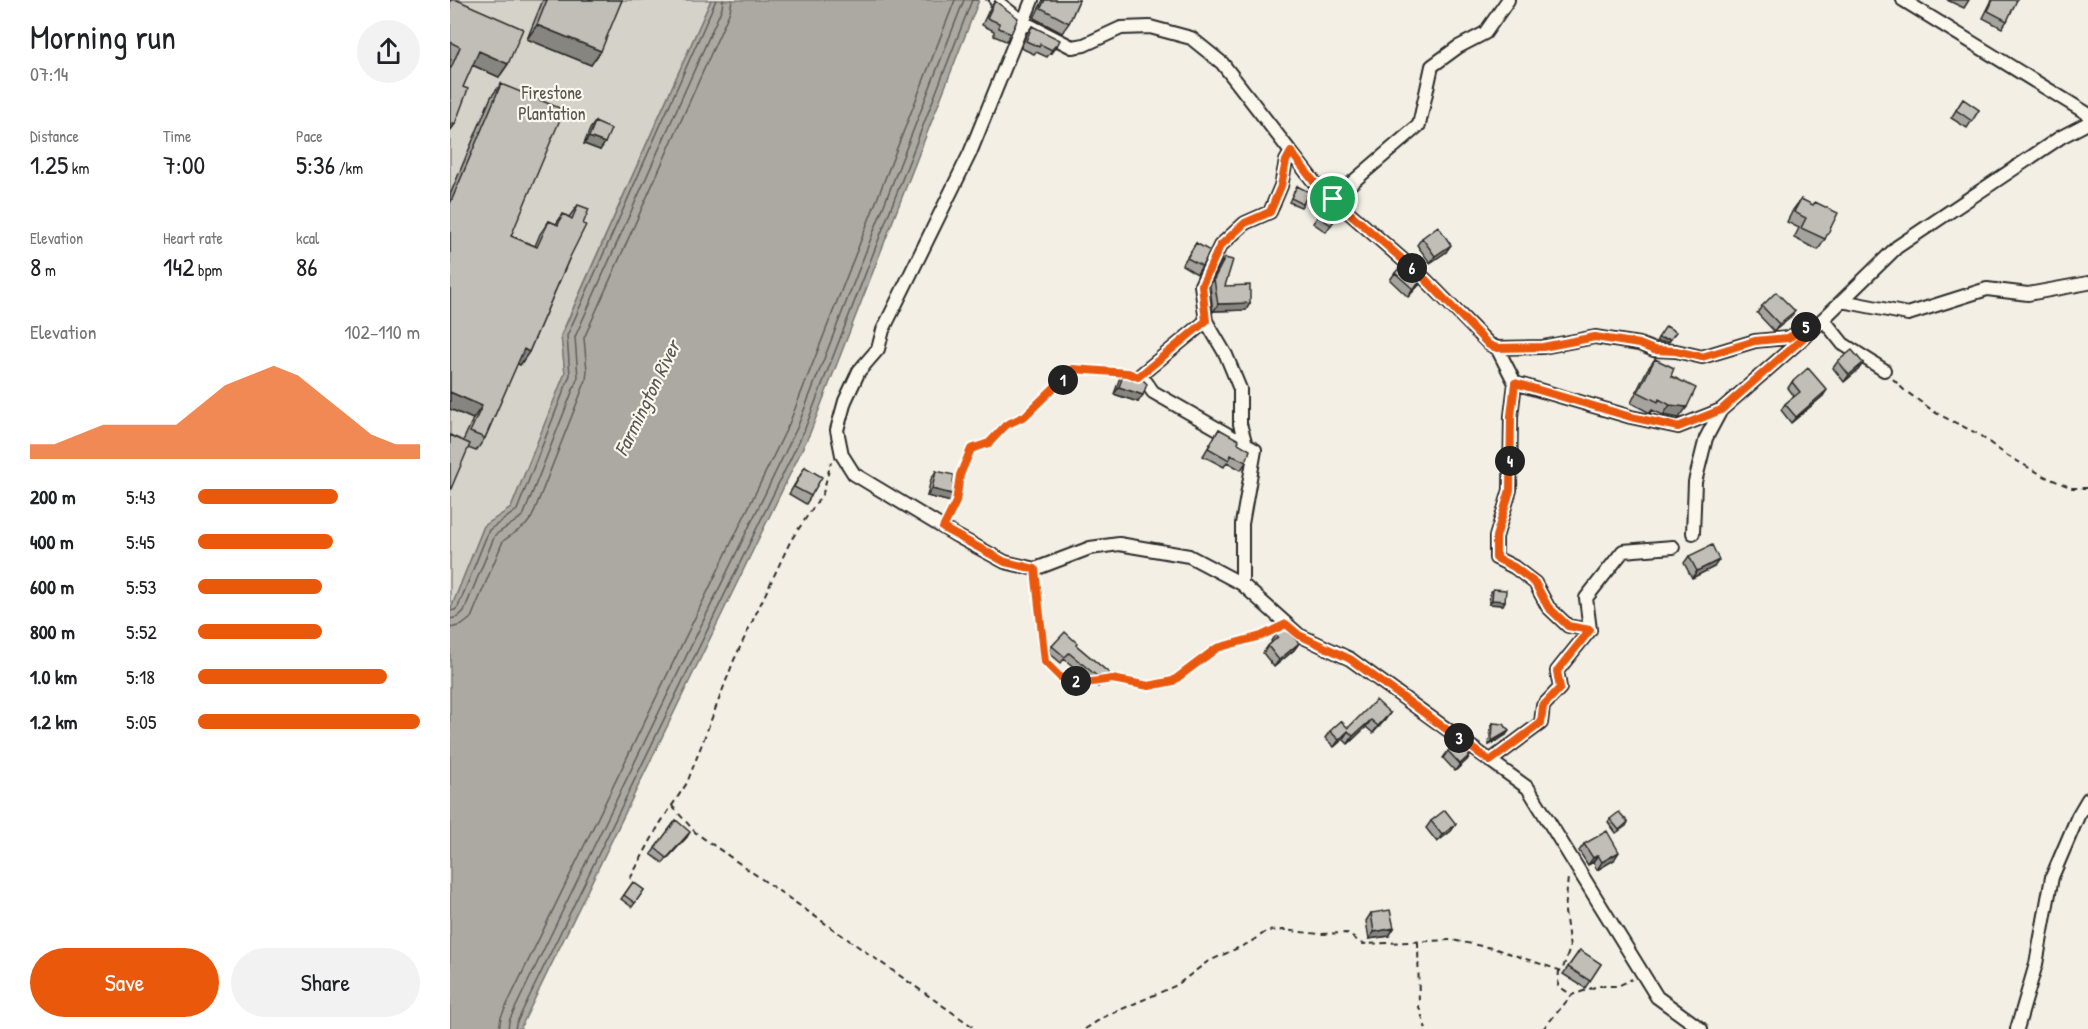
<!DOCTYPE html>
<meta charset="utf-8">
<style>
:root{--surface:#fff;--page:#f2f2f2;--text:#202124;--muted:#757577;--accent:#ea580c}
body{margin:0;font-family:"Patrick Hand",sans-serif;background:var(--page);color:var(--text);height:100vh;display:flex;flex-direction:column;font-size:22px;white-space:nowrap}
*{box-sizing:border-box;margin:0}
p{font-size:20px;color:var(--muted)}
.icon{flex:none;width:33px;height:33px;fill:none;stroke:currentColor;stroke-width:2;stroke-linecap:round;stroke-linejoin:round}
.map{position:relative;flex:1;overflow:hidden}
.side{display:flex;flex-direction:column;background:var(--surface);width:450px}
.side>*{flex:none}
.pin{position:absolute;display:grid;place-items:center;width:51px;height:51px;color:#fff;margin:-26px;border:3px solid #fff;border-radius:50%;box-shadow:0 2px 6px #0007}
.km{position:absolute;width:30px;height:30px;margin:-15px;border-radius:50%;background:#222;color:#fff;font-size:16px;line-height:30px;text-align:center}
.round{display:grid;place-items:center;flex:none;width:63px;height:63px;border-radius:32px;background:var(--page)}
.summary{display:flex;align-items:center;justify-content:space-between;height:102px;padding:0 30px}
h1{font-size:33px;font-weight:600;line-height:45px}
.metrics{display:grid;grid-template-columns:repeat(3,1fr);gap:9px;height:102px;padding:6px 30px}
.metrics div{display:grid;align-content:center}
.metrics b{font-size:26px;font-weight:600}
.metrics small{font-size:16px;font-weight:400}
.metrics p{font-size:16px}
.chart{height:168px;padding:12px 30px}
.chart p{display:flex;justify-content:space-between}
.chart svg{width:100%;height:108px;margin-top:6px;fill:var(--accent);opacity:.7}
.primary-button{display:flex;gap:12px;margin-top:auto;padding:12px 30px}
.primary-button a{flex:1;height:69px;border-radius:36px;background:var(--accent);color:#fff;font-size:24px;font-weight:600;line-height:69px;text-align:center}
.primary-button a+a{background:var(--page);color:var(--text)}
ul{padding:0 30px;list-style:none;font-size:20px}
li{display:grid;grid-template-columns:96px 72px 1fr;align-items:center;height:45px}
li i{height:15px;border-radius:8px;background:var(--accent)}
main{display:flex;flex:1;min-height:0}
.map>svg:first-child{display:block}
.green{fill:#d5d2c9;stroke:#807e7a;stroke-width:1.5}
.water{fill:#aca9a2;stroke:#787772;stroke-width:1.5}
.lines{fill:none;stroke-linecap:round;stroke-linejoin:round}
.shore{stroke:#5f5d5b;stroke-width:1.5}
.ferry{stroke:#585755;stroke-width:1.5;stroke-dasharray:8 6;stroke-linecap:butt}
.minor-casing{stroke:#2b2b2b;stroke-width:16}
.path{stroke:#2b2b2b;stroke-width:2;stroke-dasharray:6 4.5;stroke-linecap:butt}
.minor{stroke:#fbf7ec;stroke-width:12}
.wall{fill:#a5a39d;stroke:#2b2b2b;stroke-width:1.5}
.shaded-wall{fill:#86857f;stroke:#2b2b2b;stroke-width:1.5}
.building{fill:#c0beb6;stroke:#2b2b2b;stroke-width:1.5}
.route-casing{stroke:#fff;stroke-width:12}
.route{stroke:#ea580c;stroke-width:8}
.labels{text-anchor:middle;stroke-width:4.5;stroke-linejoin:round;paint-order:stroke}
.park-label{font-size:18px;fill:#565552;stroke:#fbf7ec}
.water-label{font-size:20px;font-style:italic;fill:#585755;stroke:#fbf7ec}
</style>
<main>
<section class="side">
<div class="summary"><div><h1>Morning run</h1><p>07:14</p></div><a class="round"><svg class="icon" aria-label="share" viewBox="0 0 24 24"><path d="M12 15V3M7 8l5-5 5 5M5 13v7h14v-7"/></svg></a></div>
<div class="metrics">
<div><p>Distance</p><b>1.25<small> km</small></b></div>
<div><p>Time</p><b>7:00</b></div>
<div><p>Pace</p><b>5:36<small> /km</small></b></div>
</div>
<div class="metrics">
<div><p>Elevation</p><b>8<small> m</small></b></div>
<div><p>Heart rate</p><b>142<small> bpm</small></b></div>
<div><p>kcal</p><b>86</b></div>
</div>
<div class="chart"><p><span>Elevation</span>102–110 m</p>
<svg viewBox="0 0 160 44" preserveAspectRatio="none"><path d="M0 44V38L10 38L20 34L30 30L40 30L50 30L60 30L70 22L80 14L90 10L100 6L110 10L120 18L130 26L140 34L150 38L160 38V44z"/></svg>
</div>
<ul>
<li><b>200 m</b>5:43<i style="width:63%"></i></li>
<li><b>400 m</b>5:45<i style="width:61%"></i></li>
<li><b>600 m</b>5:53<i style="width:56%"></i></li>
<li><b>800 m</b>5:52<i style="width:56%"></i></li>
<li><b>1.0 km</b>5:18<i style="width:85%"></i></li>
<li><b>1.2 km</b>5:05<i style="width:100%"></i></li>
</ul>
<div class="primary-button"><a>Save</a><a>Share</a></div>
</section>
<div class="map">
<svg width="1638" height="1029" viewBox="0 0 1638 1029">
<rect width="100%" height="100%" fill="#f3efe4"/>
<filter id="ink" filterUnits="userSpaceOnUse"><feTurbulence type="fractalNoise" baseFrequency=".0167" numOctaves="2"/><feDisplacementMap in="SourceGraphic" scale="12" xChannelSelector="R" yChannelSelector="G"/><feConvolveMatrix kernelMatrix="1 2 1 2 8 2 1 2 1" color-interpolation-filters="sRGB"/></filter>
<g filter="url(#ink)">
<path class="green" d="M 0,0 L 261,0 L 111,335 L 115,373 L 61,508 L 34,526 L 0,611 Z"/>
<path class="water" d="M 261,0 L 529,0 L 360,433 L 70,1029 L 0,1029 L 0,611 L 34,526 L 61,508 L 115,373 L 111,336 Z"/>
<g class="lines">
<path class="shore" d="M 0,611 L 5,610 L 8,607 L 39,530 L 67,510 L 120,375 L 117,336 L 266,0
M 0,619 L 8,617 L 14,611 L 45,535 L 69,519 L 74,514 L 128,377 L 125,337 L 272,8 L 273,0
M 0,628 L 12,625 L 21,618 L 53,541 L 76,525 L 82,517 L 136,380 L 137,371 L 134,338 L 280,11 L 282,0
M 49,1029 L 51,1017 L 339,424 L 505,0
M 58,1029 L 59,1021 L 347,428 L 514,0
M 65,1029 L 66,1024 L 354,431 L 522,0"/>
<path class="ferry" d="M 521,0 L 542,0"/>
<defs>
<path id="minor" d="M 582,0 L 520,153 L 433,330 L 428,349 L 409,371 L 395,401 L 387,430 L 392,455 L 404,474 L 507,536 L 555,562 L 585,569 L 640,548 L 669,544 L 739,556 L 792,584 L 849,635 L 900,659 L 1078,788 L 1207,997 L 1251,1029
M 1453,0 L 1638,114
M 546,1 L 573,22 L 622,47 L 634,45 L 671,28 L 700,27 L 741,38 L 772,63 L 864,182 L 976,280 L 1039,344 L 1047,348 L 1065,383 L 1181,417 L 1228,427 L 1271,410
M 883,199 L 969,125 L 982,66 L 1008,47 L 1035,33 L 1058,0
M 1392,301 L 1458,314 L 1537,289 L 1578,294 L 1638,283
M 1373,319 L 1393,344 L 1434,370
M 756,321 L 776,355 L 790,389 L 790,424 L 796,445
M 1047,348 L 1093,347 L 1145,337 L 1189,344 L 1204,350 L 1226,351 L 1252,357 L 1305,341 L 1338,338 L 1361,325
M 1065,383 L 1061,416 L 1060,490 L 1046,537 L 1046,558 L 1064,567 L 1085,583 L 1098,607 L 1118,626 L 1140,630
M 1243,533 L 1245,482 L 1256,438 L 1271,410 L 1359,333 L 1447,247 L 1611,137 L 1638,123
M 792,584 L 792,524 L 805,450 L 703,392 L 696,382 L 688,377 L 756,321 L 751,285 L 770,246 L 795,223 L 820,212 L 831,186 L 836,161 L 841,152
M 1040,761 L 1091,723 L 1093,706 L 1110,688 L 1107,671 L 1140,630 L 1136,598 L 1173,551 L 1223,547
M 1567,1029 L 1586,964 L 1602,877 L 1628,816 L 1638,799"/>
</defs>
<use href="#minor" class="minor-casing"/>
<path class="path" d="M 1443,379 L 1454,390 L 1486,413 L 1528,434 L 1556,455 L 1596,477 L 1622,488 L 1638,488
M 499,514 L 506,502 L 510,475 L 521,449 L 539,443 L 556,425 L 575,416 L 623,370 L 674,373
M 587,581 L 595,662 L 610,677 L 635,683 L 644,682
M 653,680 C 677,676 697,690 722,682 C 738,676 751,657 766,649 C 782,640 806,638 824,630
M 222,806 L 246,833 L 526,1029
M 180,879 L 209,825 L 237,783 L 284,660 L 341,540 L 373,493 L 381,462
M 968,942 L 969,1007 L 976,1029
M 1109,970 L 1108,986 L 1122,995
M 635,1029 L 654,1017 L 727,985 L 757,962 L 799,943 L 817,931 L 833,930 L 869,934 L 896,933 L 913,944 L 1002,940 L 1046,949 L 1112,971 L 1120,948 L 1115,912 L 1118,877
M 1093,1029 L 1122,995 L 1148,986 L 1168,986 L 1182,979"/>
<use href="#minor" class="minor"/>
</g>
<path class="wall" d="M 0,0 L 58,64 L 49,77 L 22,65 L 13,87 L 5,124 L 0,131 L 0,62 L 1,60 L 0,59 Z
M 93,0 L 172,0 L 141,65 L 77,39 Z
M 593,0 L 629,0 L 619,23 L 612,33 L 584,18 Z
M 1497,0 L 1519,0 L 1514,8 Z
M 1542,0 L 1566,0 L 1557,21 L 1552,28 L 1533,18 Z
M 545,1 L 561,34 L 556,41 L 544,36 L 544,31 L 532,25 L 540,8 Z
M 582,26 L 607,46 L 602,53 L 600,53 L 597,57 L 586,52 L 584,54 L 571,48 L 577,33 Z
M 51,84 L 61,236 L 85,246 L 90,234 L 99,221 L 106,224 L 113,214 L 119,217 L 128,205 L 119,259 L 79,352 L 70,365 L 67,363 L 35,438 L 26,451 L 18,448 L 13,441 L 23,419 L 0,409 L 0,195 L 41,97 Z
M 1513,99 L 1529,110 L 1517,128 L 1501,118 Z
M 145,122 L 150,150 L 134,144 L 140,129 Z
M 847,186 L 853,204 L 851,207 L 839,202 Z
M 880,199 L 893,208 L 876,232 L 863,223 Z
M 1351,199 L 1375,239 L 1368,250 L 1344,238 L 1349,228 L 1337,222 L 1343,210 Z
M 972,238 L 996,252 L 980,263 L 967,245 Z
M 746,243 L 752,266 L 747,274 L 732,265 Z
M 775,258 L 775,286 L 800,303 L 796,310 L 764,311 L 763,312 L 760,286 L 770,264 Z
M 945,273 L 969,285 L 958,297 L 940,280 Z
M 1312,306 L 1340,318 L 1324,331 L 1307,313 Z
M 1205,359 L 1221,376 L 1229,418 L 1213,415 L 1202,410 L 1200,413 L 1181,403 L 1197,370 Z
M 1388,361 L 1413,363 L 1408,370 L 1394,382 L 1383,368 Z
M 675,370 L 688,402 L 664,394 L 670,377 Z
M 1342,382 L 1373,396 L 1341,423 L 1331,410 L 1335,404 L 1344,396 L 1338,388 Z
M 769,429 L 788,443 L 796,462 L 791,470 L 777,462 L 774,467 L 753,456 Z
M 355,467 L 361,496 L 356,504 L 339,494 Z
M 486,471 L 503,482 L 506,495 L 501,502 L 477,496 L 481,479 Z
M 1239,556 L 1264,567 L 1242,578 L 1234,563 Z
M 1043,589 L 1055,601 L 1053,605 L 1039,604 L 1040,593 Z
M 826,634 L 849,643 L 844,650 L 824,667 L 813,653 L 818,646 L 822,642 L 821,641 Z
M 626,645 L 659,673 L 648,687 L 614,659 L 611,663 L 598,652 L 602,646 Z
M 940,713 L 935,720 L 923,733 L 916,727 L 898,744 L 893,739 L 884,747 L 875,738 L 880,731 L 898,728 Z
M 1043,723 L 1056,735 L 1039,745 L 1041,726 Z
M 998,751 L 1022,753 L 1017,760 L 1005,771 L 993,758 Z
M 1160,819 L 1178,822 L 1176,826 L 1166,833 L 1158,822 Z
M 226,820 L 237,837 L 213,863 L 201,854 Z
M 981,821 L 1006,824 L 1001,831 L 987,842 L 976,828 Z
M 1134,844 L 1164,860 L 1147,870 L 1143,862 L 1138,865 L 1129,851 Z
M 183,882 L 194,890 L 182,907 L 171,899 Z
M 921,913 L 944,928 L 939,936 L 919,939 L 916,921 Z
M 1130,950 L 1151,964 L 1135,988 L 1113,974 Z"/>
<path class="shaded-wall" d="M 87,25 L 151,51 L 141,65 L 77,39 Z
M 605,45 L 607,46 L 602,53 L 600,53 Z
M 29,51 L 58,64 L 49,77 L 20,64 Z
M 0,123 L 5,124 L 0,131 Z
M 139,137 L 155,143 L 150,150 L 134,144 Z
M 1001,245 L 996,252 L 980,263 L 985,256 Z
M 974,278 L 969,285 L 958,297 L 963,289 Z
M 800,303 L 796,310 L 764,311 L 768,304 Z
M 1345,311 L 1340,318 L 1324,331 L 1329,324 Z
M 1208,338 L 1221,339 L 1219,342 L 1206,342 Z
M 74,349 L 79,352 L 70,365 L 65,362 Z
M 1413,363 L 1408,370 L 1394,382 L 1399,375 Z
M 669,387 L 693,395 L 688,402 L 664,394 Z
M 1377,390 L 1373,396 L 1341,423 L 1346,417 Z
M 0,392 L 32,406 L 23,419 L 0,409 Z
M 1220,405 L 1237,407 L 1229,418 L 1213,415 Z
M 482,489 L 506,495 L 501,502 L 477,496 Z
M 1269,560 L 1264,567 L 1242,578 L 1247,571 Z
M 1042,600 L 1055,601 L 1053,605 L 1039,604 Z
M 849,643 L 844,650 L 824,667 L 829,660 Z
M 940,713 L 935,720 L 923,733 L 928,726 Z
M 921,720 L 916,727 L 898,744 L 903,736 Z
M 898,731 L 893,739 L 884,747 L 889,740 Z
M 1059,731 L 1056,735 L 1039,745 L 1042,741 Z
M 1022,753 L 1017,760 L 1005,771 L 1010,764 Z
M 1006,824 L 1001,831 L 987,842 L 992,835 Z
M 240,832 L 237,837 L 213,863 L 217,858 Z
M 1169,852 L 1164,860 L 1147,870 L 1152,862 Z
M 1148,855 L 1143,862 L 1138,865 L 1143,858 Z
M 944,928 L 939,936 L 919,939 L 924,932 Z"/>
<path class="building" d="M 0,0 L 7,0 L 73,29 L 58,64 L 29,51 L 13,87 L 18,89 L 5,124 L 0,123 L 0,68 L 1,68 L 10,47 L 0,42 Z
M 97,0 L 172,0 L 151,51 L 87,25 Z
M 595,0 L 629,0 L 619,23 L 591,8 Z
M 1543,0 L 1567,0 L 1557,21 L 1538,11 Z
M 545,1 L 568,18 L 561,34 L 549,28 L 549,23 L 537,18 Z
M 582,26 L 610,40 L 607,46 L 605,45 L 602,50 L 590,44 L 589,47 L 576,41 Z
M 51,84 L 114,110 L 61,236 L 87,247 L 99,221 L 108,225 L 113,214 L 122,219 L 128,205 L 139,209 L 133,224 L 136,225 L 119,259 L 79,352 L 74,349 L 35,438 L 20,432 L 32,406 L 0,392 L 0,204 Z
M 1513,99 L 1529,110 L 1522,121 L 1506,110 Z
M 145,122 L 161,129 L 155,143 L 139,137 Z
M 847,186 L 859,192 L 853,204 L 841,198 Z
M 880,199 L 893,208 L 881,225 L 868,216 Z
M 1351,199 L 1363,205 L 1365,202 L 1388,213 L 1375,239 L 1351,228 L 1356,218 L 1344,212 Z
M 988,226 L 1001,245 L 985,256 L 972,238 Z
M 746,243 L 760,251 L 752,266 L 737,258 Z
M 775,258 L 783,260 L 775,286 L 800,285 L 800,303 L 768,304 L 768,305 L 764,279 Z
M 955,261 L 974,278 L 963,289 L 945,273 Z
M 1326,292 L 1345,311 L 1329,324 L 1312,306 Z
M 1216,326 L 1226,332 L 1221,339 L 1208,338 Z
M 1402,350 L 1413,363 L 1399,375 L 1388,361 Z
M 1205,359 L 1224,368 L 1221,376 L 1246,388 L 1237,407 L 1220,405 L 1209,399 L 1208,402 L 1188,392 Z
M 1358,368 L 1377,390 L 1346,417 L 1335,404 L 1350,392 L 1342,382 Z
M 675,370 L 686,373 L 697,384 L 693,395 L 669,387 Z
M 769,429 L 789,440 L 788,443 L 800,450 L 796,462 L 781,455 L 779,460 L 758,448 Z
M 0,435 L 20,444 L 0,491 Z
M 355,467 L 372,477 L 361,496 L 344,487 Z
M 486,471 L 504,475 L 503,482 L 509,483 L 506,495 L 482,489 Z
M 1262,545 L 1269,560 L 1247,571 L 1239,556 Z
M 1043,589 L 1056,590 L 1055,601 L 1042,600 Z
M 835,627 L 849,643 L 829,660 L 818,646 L 828,637 L 826,634 Z
M 615,632 L 627,643 L 626,645 L 659,673 L 653,681 L 619,653 L 615,657 L 602,646 Z
M 926,700 L 940,713 L 928,726 L 921,720 L 903,736 L 898,731 L 889,740 L 880,731 L 891,721 L 898,728 Z
M 1043,723 L 1054,724 L 1059,731 L 1042,741 Z
M 1010,740 L 1022,753 L 1010,764 L 998,751 Z
M 995,810 L 1006,824 L 992,835 L 981,821 Z
M 1169,812 L 1178,822 L 1169,830 L 1160,819 Z
M 226,820 L 240,832 L 217,858 L 205,848 Z
M 1157,831 L 1169,852 L 1152,862 L 1148,855 L 1143,858 L 1134,844 Z
M 183,882 L 194,890 L 185,903 L 174,895 Z
M 940,910 L 944,928 L 924,932 L 921,913 Z
M 1130,950 L 1151,964 L 1140,981 L 1118,967 Z"/>
</g>
<g class="lines" filter="url(#ink)">
<defs>
<path id="route" d="M 841,152 L 864,182 L 976,280 L 1039,345 L 1047,348 L 1093,347 L 1145,337 L 1189,344 L 1204,350 L 1226,351 L 1252,357 L 1305,341 L 1338,338 L 1360,325 L 1368,325 L 1271,410 L 1228,427 L 1181,417 L 1065,383 L 1061,416 L 1060,490 L 1046,537 L 1046,558 L 1064,567 L 1085,583 L 1098,607 L 1118,626 L 1140,630 L 1107,671 L 1110,688 L 1093,706 L 1091,723 L 1040,761 L 900,659 L 849,635 L 836,624 L 811,636 L 767,648 L 723,681 L 699,686 L 662,679 L 635,683 L 610,677 L 595,662 L 585,569 L 555,562 L 493,528 L 506,502 L 510,475 L 521,449 L 539,443 L 556,425 L 575,416 L 623,369 L 678,373 L 688,377 L 756,321 L 752,285 L 770,246 L 795,223 L 820,212 L 831,186 L 836,161 Z"/>
</defs>
<use href="#route" class="route-casing"/>
<use href="#route" class="route"/>
</g>
<g class="labels">
<g class="park-label">
<text x="102" y="99">Firestone<tspan x="102" dy="21">Plantation</tspan></text>
</g>
<g class="water-label">
<text transform="translate(197 398) rotate(-64)" y="7">Farmington River</text>
</g>
</g>
</svg>
<div class="pin" style="left:883px;top:199px;background:#1e9e55"><svg class="icon" aria-label="arrive" viewBox="0 0 24 24"><path d="M6 21V4h12l-3 4 3 4H6"/></svg></div>
<b class="km" style="left:613px;top:380px">1</b>
<b class="km" style="left:626px;top:681px">2</b>
<b class="km" style="left:1009px;top:738px">3</b>
<b class="km" style="left:1060px;top:461px">4</b>
<b class="km" style="left:1356px;top:327px">5</b>
<b class="km" style="left:962px;top:268px">6</b>
</div>
</main>
